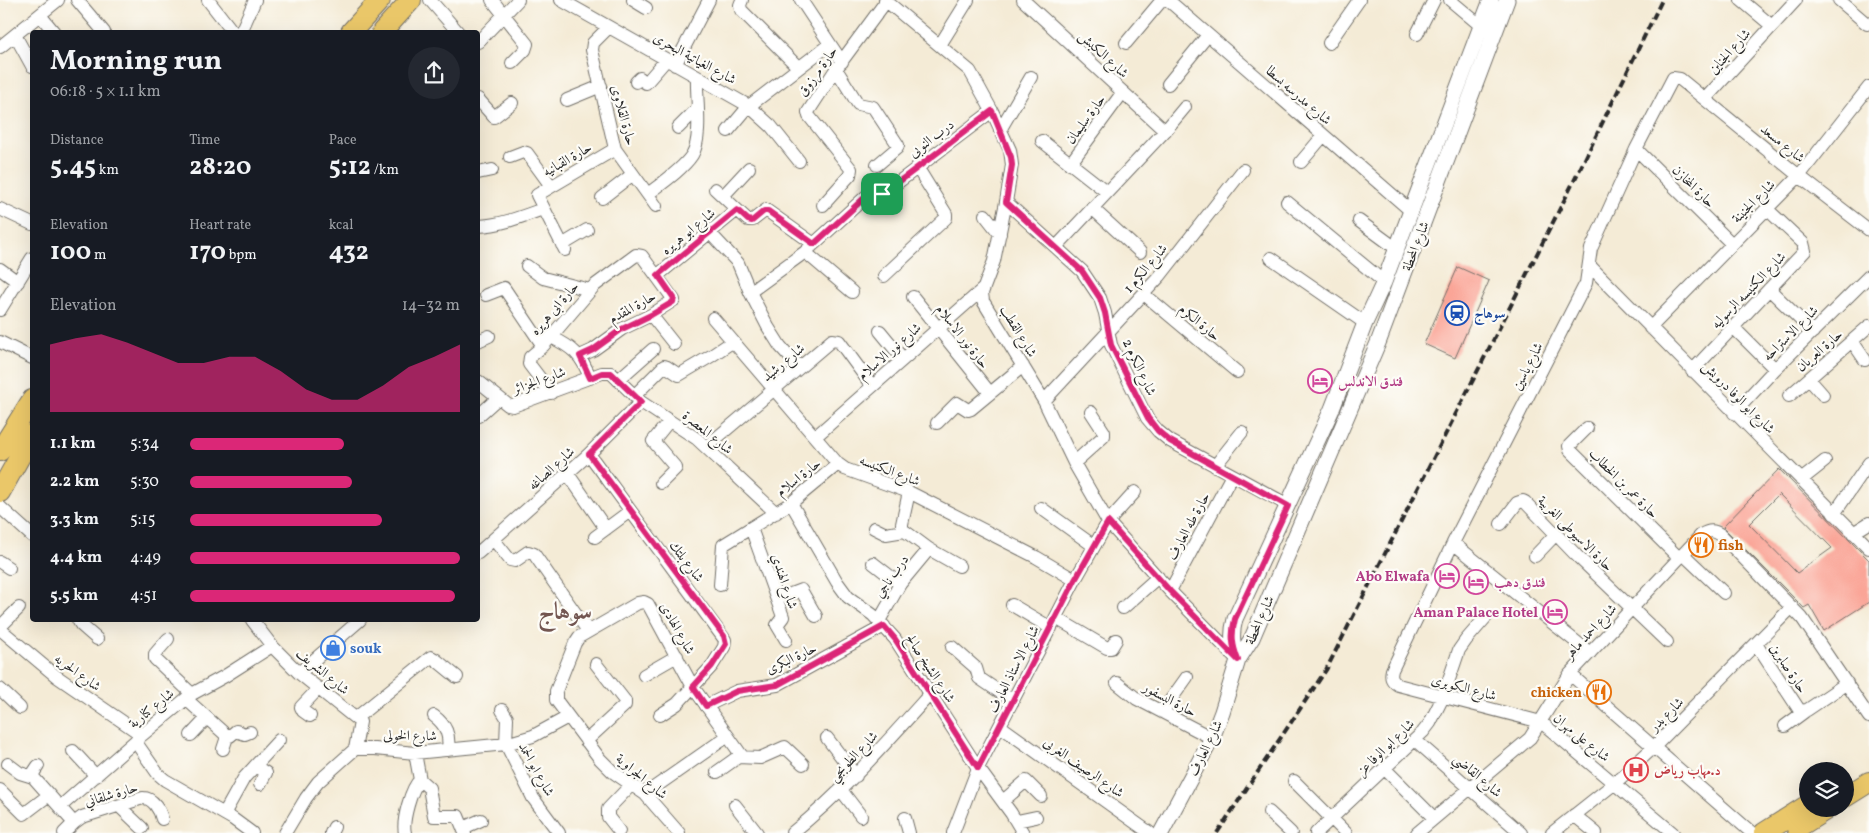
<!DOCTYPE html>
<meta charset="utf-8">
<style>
:root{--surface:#171b24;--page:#242831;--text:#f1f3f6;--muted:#9ea1a6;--accent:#db2777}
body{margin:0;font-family:Vollkorn,Amiri,serif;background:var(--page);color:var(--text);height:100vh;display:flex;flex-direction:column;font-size:19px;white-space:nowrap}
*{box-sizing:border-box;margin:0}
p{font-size:16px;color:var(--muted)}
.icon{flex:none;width:28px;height:28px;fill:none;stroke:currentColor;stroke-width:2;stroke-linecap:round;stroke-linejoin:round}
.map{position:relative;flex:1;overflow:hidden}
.panel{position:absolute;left:30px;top:30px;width:450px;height:592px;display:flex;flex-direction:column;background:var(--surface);border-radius:5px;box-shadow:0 5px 20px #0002}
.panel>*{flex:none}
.fabs{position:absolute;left:1799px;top:762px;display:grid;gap:10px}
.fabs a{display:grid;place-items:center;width:55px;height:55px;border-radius:50%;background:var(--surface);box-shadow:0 5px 20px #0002;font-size:25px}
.pin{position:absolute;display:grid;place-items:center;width:42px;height:42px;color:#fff;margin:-21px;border-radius:10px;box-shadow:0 2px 8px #0006}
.round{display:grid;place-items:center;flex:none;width:52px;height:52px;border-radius:26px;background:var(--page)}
.summary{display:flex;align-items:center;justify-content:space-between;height:85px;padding:0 20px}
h1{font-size:28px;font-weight:700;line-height:38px}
.metrics{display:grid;grid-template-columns:repeat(3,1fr);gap:8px;height:85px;padding:5px 20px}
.metrics div{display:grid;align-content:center}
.metrics b{font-size:25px;font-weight:700}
.metrics small{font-size:14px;font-weight:400}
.metrics p{font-size:14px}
.chart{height:140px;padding:10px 20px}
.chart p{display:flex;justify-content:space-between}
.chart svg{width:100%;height:90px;margin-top:5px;fill:var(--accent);opacity:.7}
ul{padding:0 20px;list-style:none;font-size:16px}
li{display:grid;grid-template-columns:80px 60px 1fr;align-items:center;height:38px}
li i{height:12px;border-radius:6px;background:var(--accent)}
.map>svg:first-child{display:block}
.building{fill:#faa597;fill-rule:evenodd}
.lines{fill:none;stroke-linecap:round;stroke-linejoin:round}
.minor-casing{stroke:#716e67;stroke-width:14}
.tertiary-casing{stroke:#716e67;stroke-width:17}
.primary-casing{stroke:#716e67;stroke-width:22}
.minor{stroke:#fff;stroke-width:12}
.tertiary{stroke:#fff;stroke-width:15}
.primary{stroke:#eac769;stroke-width:20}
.rail{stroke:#2b2b2b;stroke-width:4;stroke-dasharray:8 4;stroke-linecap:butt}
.route-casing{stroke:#fff;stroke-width:10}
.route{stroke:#db2777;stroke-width:6}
.labels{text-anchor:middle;stroke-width:4.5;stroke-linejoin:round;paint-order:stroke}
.street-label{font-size:14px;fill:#2b2b2b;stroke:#fdfcf7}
.transit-label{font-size:14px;font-weight:bold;fill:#164399;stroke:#fdfcf7;text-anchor:start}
.hotel-label{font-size:14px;font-weight:bold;fill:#b23c85;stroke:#fdfcf7;text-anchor:start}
.food-label{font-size:14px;font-weight:bold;fill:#c56008;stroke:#fdfcf7;text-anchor:start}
.shop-label{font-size:14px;font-weight:bold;fill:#366cbe;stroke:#fdfcf7;text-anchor:start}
.health-label{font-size:14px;font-weight:bold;fill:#be3a42;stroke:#fdfcf7;text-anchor:start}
.town-label{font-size:24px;font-weight:bold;fill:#735651;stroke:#fdfcf7}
</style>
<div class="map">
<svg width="1869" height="833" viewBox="0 0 1869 833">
<rect width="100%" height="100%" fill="#fdfcf7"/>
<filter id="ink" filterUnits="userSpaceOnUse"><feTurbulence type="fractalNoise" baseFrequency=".02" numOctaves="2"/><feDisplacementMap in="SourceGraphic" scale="10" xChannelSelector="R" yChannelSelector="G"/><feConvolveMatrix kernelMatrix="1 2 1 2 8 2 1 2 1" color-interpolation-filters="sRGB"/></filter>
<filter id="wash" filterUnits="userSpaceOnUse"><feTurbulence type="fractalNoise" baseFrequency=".0096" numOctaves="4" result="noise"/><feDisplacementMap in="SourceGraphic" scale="20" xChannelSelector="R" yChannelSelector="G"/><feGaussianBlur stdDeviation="1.12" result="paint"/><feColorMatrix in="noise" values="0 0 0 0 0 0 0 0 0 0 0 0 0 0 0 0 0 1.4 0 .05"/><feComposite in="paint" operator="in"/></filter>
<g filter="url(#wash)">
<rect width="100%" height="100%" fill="#f4ebd6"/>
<g id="blocks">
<path class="building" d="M 1458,267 L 1489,281 L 1455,358 L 1424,344 Z
M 1779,469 L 1869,560 L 1869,602 L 1824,631 L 1809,605 L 1804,608 L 1723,527 ZM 1779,494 L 1832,548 L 1797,573 L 1749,524 Z"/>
</g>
</g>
<g filter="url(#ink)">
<use href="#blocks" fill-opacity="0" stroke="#716e67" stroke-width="1"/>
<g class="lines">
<defs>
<path id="minor" d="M 77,0 L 104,32
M 208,0 L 233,32
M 430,0 L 458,32
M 492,0 L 527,44 L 525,50 L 512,63
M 561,0 L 749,106 L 771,126 L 799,161
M 633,0 L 646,8
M 742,0 L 740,5 L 741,10 L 798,67
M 801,0 L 842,62
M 885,0 L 970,71 L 992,111 L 1010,150 L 1012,165 L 1006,202 L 994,261 L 982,293 L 983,301 L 1044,401 L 1074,463 L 1108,522 L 1170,591 L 1238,660
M 1023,0 L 1165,131
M 1168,0 L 1411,211
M 1450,0 L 1481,26
M 1741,0 L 1772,26
M 1839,0 L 1867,24
M 40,15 L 54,32
M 609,27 L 593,43 L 592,50 L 615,149 L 656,206
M 241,32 L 255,0
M 1417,34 L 1434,0
M 15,35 L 32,66
M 478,42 L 518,0
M 1126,43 L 1162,0
M 1329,43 L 1359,0
M 940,45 L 968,0
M 0,47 L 58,0
M 675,65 L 709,0
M 836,69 L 858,104 L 873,107 L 898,145 L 897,148 L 877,165
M 636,82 L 640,78 L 646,83 L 666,60
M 1168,84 L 1208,35
M 478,99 L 494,117 L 512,103
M 1705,99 L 1796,0
M 567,100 L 601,86
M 678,128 L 697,109
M 1000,130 L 1031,77
M 728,131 L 749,106 L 830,44
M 1042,141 L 1107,192
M 1636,149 L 1732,244
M 510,157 L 523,152 L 527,153 L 551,186
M 1301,162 L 1323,136
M 1070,164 L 1123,92
M 478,173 L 492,170
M 715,189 L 748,220 L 753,220 L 766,210 L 814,244
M 648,194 C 661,184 683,169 692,155 C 703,137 696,98 697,77
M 723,196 L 749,168
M 602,198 L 633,174
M 1006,202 L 1082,271 L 1100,298 L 1105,313 L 1111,345 L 1147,418 L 1158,431 L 1170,441 L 1288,505
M 1287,202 L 1384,282
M 823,205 L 850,175 L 851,169 L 809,116 L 808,112 L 836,69 L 887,0
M 1092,208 L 1140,252
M 0,209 L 32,224
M 985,215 L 1000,234
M 1359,221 L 1397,249
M 478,226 C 501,225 521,217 543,209
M 710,233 L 738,263 L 750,292 L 768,327 L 780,346 L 799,367
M 562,245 L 587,230
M 1056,247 L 1165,131 L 1185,107
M 565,250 L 537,195 L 615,149
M 805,252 L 852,292
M 1271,258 L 1365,323
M 1589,265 L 1869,548
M 527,266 L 543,278 L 590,290
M 0,269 L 18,282
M 658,275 L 737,210
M 884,276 L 946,218 L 946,214 L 917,167
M 1769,289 L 1813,332
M 750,292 L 805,252 L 872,191 L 876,190 L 881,194 L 884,193 L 992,111
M 1144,294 L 1237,372
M 486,295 L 504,288 L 543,346
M 913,297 L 990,393
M 0,310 L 32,258
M 651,315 L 674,344
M 713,318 L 838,464 L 845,469 L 909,492 L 1036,557 L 1075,580
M 1733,327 L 1775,369
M 1650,328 L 1799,176 L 1869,87
M 880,331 L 903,359
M 551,337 C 572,347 582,355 590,378
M 478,341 L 489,336
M 1852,341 L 1865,360
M 0,342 L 32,358
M 1692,371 L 1805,251 L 1803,243 L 1767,209
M 1809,379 L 1823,395
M 618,380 L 653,349
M 478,381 L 508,405 L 513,406 L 602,373 L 611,373 L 641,402 L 697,439 L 776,513
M 551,393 L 529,364 L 530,357 L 543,346 L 594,286 L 636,255 L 642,256 L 674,300 L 651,315 L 622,329 L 593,350 L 580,356
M 634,396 L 664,366 L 667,367 L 679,375 L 711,356 L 732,342
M 1789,396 L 1869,326
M 1044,401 L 1160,276 L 1243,170
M 1734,413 L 1775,369 L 1869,276
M 478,416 L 498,398
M 937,423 L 957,403 L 968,410 L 971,409 L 1023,366
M 1587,428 L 1569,446 L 1570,450 L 1679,558
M 815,437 L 983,289
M 706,447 L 832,340 L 839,341 L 872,386
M 589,454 L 725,640 L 724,647 L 712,666 L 677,704 L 660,715
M 1074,463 L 1104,436 L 1104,432 L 1091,412
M 1215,466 L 1242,432
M 568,474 L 606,529
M 1801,480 L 1825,461
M 661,483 L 676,468 L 653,441 L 669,421
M 909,492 L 902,524 L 902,529 L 929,549 L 959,566
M 791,503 L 837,582 L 848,597 L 873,615 L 895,639 L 978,768 L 1011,813 L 1023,833
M 0,507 L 32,536
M 1041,508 L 1094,546
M 1834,514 L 1869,463
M 1501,524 L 1517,503 L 1523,501 L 1525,502 L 1576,555 L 1667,642
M 751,528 L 782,614 L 783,617 L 777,625 L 786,640
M 874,528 L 886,534 L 904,531
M 1853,533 L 1869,523
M 595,537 L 630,511
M 494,540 L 510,560 L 515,561 L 528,552 L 534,554 L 588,631
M 1453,543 L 1590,653
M 478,553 L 589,454 L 641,402
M 1683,554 L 1724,593
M 1535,556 L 1556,534
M 0,562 L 9,568
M 873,563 L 900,584
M 720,585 L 723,545 L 791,503 L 838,464
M 1170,591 L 1232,475
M 777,599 L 801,590 L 816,616
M 1012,605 L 1051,628
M 1123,608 L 1158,577
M 1056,618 L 1107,648 L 1111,648 L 1116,640
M 78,620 L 81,625 L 97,639
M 252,620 L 272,646 L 299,673 L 360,722 L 355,749
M 879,621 L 900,584 L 929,549
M 0,627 L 19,608
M 0,629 L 56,676 L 142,735
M 168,639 L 155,654 L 155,659 L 192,694
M 1756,644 L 1800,711 L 1807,710 L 1847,683
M 952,647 L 976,668 L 979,678 L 1013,701
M 299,673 L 360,620
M 1570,674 L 1752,833
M 644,675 L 677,656
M 1117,683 L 1137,699 L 1212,738
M 0,689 L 20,708
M 186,699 L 226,735 L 226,740 L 223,749
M 706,706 L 737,691 L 777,685 L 884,626
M 502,710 L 507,718 L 506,744 L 533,798 L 559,833
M 1162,712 L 1187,677
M 310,716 L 303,711 L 301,707 L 319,688
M 434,716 C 446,725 450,735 448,750
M 356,718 L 431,657 L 435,659 L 457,677
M 1000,726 L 1150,833
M 1785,726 L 1804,712
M 191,735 L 207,718
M 226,736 L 230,736 L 236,731 L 245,734 L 250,732
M 827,738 L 856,776
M 1415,740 L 1521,833
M 135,741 L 158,774 L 165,780 L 233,819 L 252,833
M 586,741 L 625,705 L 625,701 L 596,664
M 73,751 L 96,776
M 415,753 L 420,780 L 429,788 L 434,816 L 458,816 L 465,833
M 8,764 L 20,773 L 33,777
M 38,766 L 34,772 L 33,777 L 74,823
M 255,766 L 266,773 L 260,784
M 1385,769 L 1434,818
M 717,772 L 738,757 L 760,758 L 785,747 L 803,764
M 1294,781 L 1346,833
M 0,790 L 24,814 L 49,795
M 841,790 L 861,816
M 645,794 L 728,736
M 1003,801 L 1026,781 L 1041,796
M 735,805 L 757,833
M 119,806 L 142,828
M 60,807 L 142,735 L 192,694 L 225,676 L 272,646
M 1269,812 L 1291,833
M 224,814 L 244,778 L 279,740
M 1574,815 L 1596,833
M 905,818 L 909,833
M 1017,821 L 1036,817
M 463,828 L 481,820
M 619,831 L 608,817 L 608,809 L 631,785
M 64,833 L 74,823 L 82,817 L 143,798 C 153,798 160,810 162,819
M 285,833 L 306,798 L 318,782 L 355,749 L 375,749 L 415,753 L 506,744 L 533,736 L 568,717
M 331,833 L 334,827
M 405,833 C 402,821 411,788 420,780
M 679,833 L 645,794 L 613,772 L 600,759 L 556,700 L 556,691 L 575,643 L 579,637 L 638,603 L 644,602 L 648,604 L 693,687 L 742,756
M 792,833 C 843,792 886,743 930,694
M 953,833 L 978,768 L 1075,580 L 1108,522 L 1135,492
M 1316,833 L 1423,732 L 1430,723 L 1443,697 L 1459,650 L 1466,640 L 1486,617
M 1417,833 L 1530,738 L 1570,674 L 1701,535 C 1709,530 1714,530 1721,535 L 1802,618 L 1869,717
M 1552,833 L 1615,783 L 1655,746 L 1792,607
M 1673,833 L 1541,722 L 1398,685 C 1392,681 1390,678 1392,670 L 1453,543 L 1586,283 L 1591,249 L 1636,149 L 1673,78 L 1680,79 L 1799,176 L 1869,230"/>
<path id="tertiary" d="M 1238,660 C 1232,645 1231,634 1235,619 L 1332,409 L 1365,323 L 1384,282 L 1491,0
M 1161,833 L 1212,738 L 1222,712 L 1238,660 L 1252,638 L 1378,343 L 1507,0"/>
<path id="primary" d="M 351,32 L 380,0
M 382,32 L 411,0
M 0,451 L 32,400
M 0,492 L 32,435
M 1845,797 L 1869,782
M 1797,828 L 1827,809
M 1764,833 L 1808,805"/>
</defs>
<use href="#minor" class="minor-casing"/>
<use href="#tertiary" class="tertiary-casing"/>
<use href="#primary" class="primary-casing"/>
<use href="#minor" class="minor"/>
<use href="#tertiary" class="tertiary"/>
<use href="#primary" class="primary"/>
<path class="rail" d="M 1217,833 L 1326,670 L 1580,169 L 1662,0"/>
</g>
</g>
<g class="lines" filter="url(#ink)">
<defs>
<path id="route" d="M 992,111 L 1011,157 L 1012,165 L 1006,202 L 1082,271 L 1100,298 L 1105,313 L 1111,345 L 1148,418 L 1158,431 L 1170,441 L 1288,506 L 1235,619 C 1231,634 1232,645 1238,660 L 1170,591 L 1108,522 L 1075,580 L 978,768 L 895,639 L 884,626 L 777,685 L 737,691 L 706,706 L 693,687 L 712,666 L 726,644 L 724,636 L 589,454 L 641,402 L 611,373 L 602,373 L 590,378 L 580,356 L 593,350 L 622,329 L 651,315 L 673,302 L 674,298 L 658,275 L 737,210 L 748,220 L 752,221 L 764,211 L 768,211 L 814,244 L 872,191 L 876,190 L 881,194 L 884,193 Z"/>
</defs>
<use href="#route" class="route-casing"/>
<use href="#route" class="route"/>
</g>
<defs>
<symbol id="station-ring" viewBox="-11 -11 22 22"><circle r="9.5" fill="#fdfcf7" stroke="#1a4fb4" stroke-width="1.5"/><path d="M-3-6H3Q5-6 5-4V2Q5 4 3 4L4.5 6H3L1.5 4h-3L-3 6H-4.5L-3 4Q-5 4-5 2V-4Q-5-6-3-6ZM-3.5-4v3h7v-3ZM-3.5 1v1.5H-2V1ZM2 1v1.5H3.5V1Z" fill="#1a4fb4"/></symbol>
<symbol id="hotel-ring" viewBox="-11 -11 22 22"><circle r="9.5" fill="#fdfcf7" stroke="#d1479c" stroke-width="1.5"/><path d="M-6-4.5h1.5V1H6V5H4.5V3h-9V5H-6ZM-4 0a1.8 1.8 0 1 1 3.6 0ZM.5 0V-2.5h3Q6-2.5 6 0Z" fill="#d1479c"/></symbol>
<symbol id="restaurant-ring" viewBox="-11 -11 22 22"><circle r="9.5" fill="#fdfcf7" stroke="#e8710a" stroke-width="1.5"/><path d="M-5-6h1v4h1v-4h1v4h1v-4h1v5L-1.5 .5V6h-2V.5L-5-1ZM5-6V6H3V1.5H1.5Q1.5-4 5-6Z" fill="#e8710a"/></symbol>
<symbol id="shop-ring" viewBox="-11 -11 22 22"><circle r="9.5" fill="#fdfcf7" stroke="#3f7fe0" stroke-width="1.5"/><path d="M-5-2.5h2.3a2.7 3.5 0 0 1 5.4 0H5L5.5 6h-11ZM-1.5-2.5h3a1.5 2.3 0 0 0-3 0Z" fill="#3f7fe0"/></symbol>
<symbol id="hospital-ring" viewBox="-11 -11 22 22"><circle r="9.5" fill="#fdfcf7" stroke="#e0444e" stroke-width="1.5"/><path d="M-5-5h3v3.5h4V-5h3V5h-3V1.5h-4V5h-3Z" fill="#e0444e"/></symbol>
</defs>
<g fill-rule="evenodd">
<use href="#station-ring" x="1443" y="299" width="28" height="28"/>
<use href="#hotel-ring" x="1306" y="367" width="28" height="28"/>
<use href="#restaurant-ring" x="1687" y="531" width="28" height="28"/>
<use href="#hotel-ring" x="1433" y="562" width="28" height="28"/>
<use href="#hotel-ring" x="1462" y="568" width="28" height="28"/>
<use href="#hotel-ring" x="1541" y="598" width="28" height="28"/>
<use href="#shop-ring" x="319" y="634" width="28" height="28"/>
<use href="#restaurant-ring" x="1585" y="678" width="28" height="28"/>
<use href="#hospital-ring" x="1622" y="756" width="28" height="28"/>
</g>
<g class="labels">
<g class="street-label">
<text transform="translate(1729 51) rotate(-48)" y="5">شارع الجناين</text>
<text transform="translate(1104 54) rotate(43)" y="5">شارع الكبش</text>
<text transform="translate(695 58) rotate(29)" y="5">شارع الغياتية البحرى</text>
<text transform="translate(817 71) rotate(-55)" y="5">حارة مرزوق</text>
<text transform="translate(1299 95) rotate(41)" y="5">شارع مدرسه بسطا</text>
<text transform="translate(624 115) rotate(75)" y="5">حارة القلاوى</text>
<text transform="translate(1085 119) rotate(-54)" y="5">حارة سليمان</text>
<text transform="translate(931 138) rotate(-37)" y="5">درب النوبى</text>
<text transform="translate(1783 143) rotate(39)" y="5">شارع مسعد</text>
<text transform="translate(567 159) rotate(-30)" y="5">حارة القبانيه</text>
<text transform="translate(1694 186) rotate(45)" y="5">حارة المخازن</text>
<text transform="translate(1753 201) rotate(-45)" y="5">شارع الجنينة</text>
<text transform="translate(688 231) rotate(-39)" y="5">شارع ابو هريره</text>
<text transform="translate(1415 246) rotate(-69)" y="5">شارع المحطة</text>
<text transform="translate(1145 268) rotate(-50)" y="5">شارع الكرم 1</text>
<text transform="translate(1748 290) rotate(-46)" y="5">شارع الكنيسه الرسوليه</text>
<text transform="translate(632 307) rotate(-29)" y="5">حارة المقدم</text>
<text transform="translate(554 308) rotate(-49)" y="5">حارة ابى هريره</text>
<text transform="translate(1200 322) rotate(40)" y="5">حارة الكرم</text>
<text transform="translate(1019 331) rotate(59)" y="5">شارع القطب</text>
<text transform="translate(1790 333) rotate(-45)" y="5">شارع الاستراحه</text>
<text transform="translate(963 336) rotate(52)" y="5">حارة نور الاسلام</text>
<text transform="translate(1819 350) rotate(-41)" y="5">حارة العريان</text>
<text transform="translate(889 351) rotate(-41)" y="5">شارع نور الاسلام</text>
<text transform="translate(783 362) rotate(-40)" y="5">شارع رشيد</text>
<text transform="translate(1527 366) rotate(-63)" y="5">شارع ياسين</text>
<text transform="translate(1140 367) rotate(65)" y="5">شارع الكرم 2</text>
<text transform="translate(539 380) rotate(-20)" y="5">شارع الجزائر</text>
<text transform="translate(1739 397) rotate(45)" y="5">شارع ابو الوفا درويش</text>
<text transform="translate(708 432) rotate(39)" y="5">شارع المعصرة</text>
<text transform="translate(551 468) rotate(-42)" y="5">شارع الصاغه</text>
<text transform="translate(890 470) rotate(21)" y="5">شارع الكنيسه</text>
<text transform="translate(798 477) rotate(-38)" y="5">حارة اسلام</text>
<text transform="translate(1624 483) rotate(45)" y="5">حارة عمر بن الخطاب</text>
<text transform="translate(1188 526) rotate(-62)" y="5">حارة طه العارف</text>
<text transform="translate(1576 533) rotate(45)" y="5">حارة الاسيوطى الغربية</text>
<text transform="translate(687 561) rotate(53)" y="5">شارع بلتك</text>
<text transform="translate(891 576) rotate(-55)" y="5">درب ناجي</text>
<text transform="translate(785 581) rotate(72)" y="5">شارع الهندي</text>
<text transform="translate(1259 620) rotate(-66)" y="5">شارع المحطة</text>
<text transform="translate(678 628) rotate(61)" y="5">شارع الهادى</text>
<text transform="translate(1590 631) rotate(-47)" y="5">شارع احمد ماهر</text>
<text transform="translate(791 658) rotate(-25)" y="5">حارة البكرى</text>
<text transform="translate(931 668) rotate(57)" y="5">شارع الشيخ صالح</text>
<text transform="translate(1789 668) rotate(57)" y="5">حارة صابرين</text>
<text transform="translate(1013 669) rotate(-63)" y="5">شارع الاستاذ العارف</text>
<text transform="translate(323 671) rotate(40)" y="5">شارع الشريف</text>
<text transform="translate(78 672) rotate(36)" y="5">شارع الحريه</text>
<text transform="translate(1464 687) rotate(15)" y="5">شارع الكوبرى</text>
<text transform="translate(1170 699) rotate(28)" y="5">حارة البسفور</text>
<text transform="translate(151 708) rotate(-39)" y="5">شارع كنارية</text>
<text transform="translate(1666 714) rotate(-45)" y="5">شارع بدر</text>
<text transform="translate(410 735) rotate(1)" y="5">شارع الخولى</text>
<text transform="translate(1582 737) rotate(39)" y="5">شارع على مهران</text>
<text transform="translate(1385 747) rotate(-44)" y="5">شارع ابو الوفا عز</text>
<text transform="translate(1205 748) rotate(-64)" y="5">شارع العارف</text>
<text transform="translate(853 756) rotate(-46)" y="5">شارع الطوبجي</text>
<text transform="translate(1084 767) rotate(35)" y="5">شارع الرصيف الغربى</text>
<text transform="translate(537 769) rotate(61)" y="5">شارع ابو الحمد</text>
<text transform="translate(1478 775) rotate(41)" y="5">شارع القاضي</text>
<text transform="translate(642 776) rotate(40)" y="5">شارع الجراوية</text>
<text transform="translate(111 794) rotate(-16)" y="5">حارة شلقاني</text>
</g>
<g class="transit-label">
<text x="1474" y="318">سوهاج</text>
</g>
<g class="hotel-label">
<text x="1338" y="386">فندق الاندلس</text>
<text x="1430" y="581" text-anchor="end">Abo Elwafa</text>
<text x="1494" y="587">فندق دهب</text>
<text x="1538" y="617" text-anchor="end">Aman Palace Hotel</text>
</g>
<g class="food-label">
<text x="1718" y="550">fish</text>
<text x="1582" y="697" text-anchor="end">chicken</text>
</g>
<g class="shop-label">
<text x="350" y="653">souk</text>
</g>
<g class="health-label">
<text x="1654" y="775">د.مهاب رياض</text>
</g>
<g class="town-label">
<text x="565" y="619">سوهاج</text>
</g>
</g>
</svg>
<div class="fabs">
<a><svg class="icon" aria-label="layers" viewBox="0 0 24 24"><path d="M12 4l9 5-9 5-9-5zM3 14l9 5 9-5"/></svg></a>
</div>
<div class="pin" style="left:882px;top:194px;background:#1e9e55"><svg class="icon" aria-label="arrive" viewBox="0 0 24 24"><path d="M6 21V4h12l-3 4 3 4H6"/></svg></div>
<section class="panel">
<div class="summary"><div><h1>Morning run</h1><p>06:18 · 5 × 1.1 km</p></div><a class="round"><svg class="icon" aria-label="share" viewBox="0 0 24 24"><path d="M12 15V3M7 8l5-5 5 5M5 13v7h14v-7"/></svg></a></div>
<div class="metrics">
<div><p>Distance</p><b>5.45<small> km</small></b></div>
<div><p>Time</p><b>28:20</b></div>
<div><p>Pace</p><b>5:12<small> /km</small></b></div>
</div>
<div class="metrics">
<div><p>Elevation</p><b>100<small> m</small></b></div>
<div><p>Heart rate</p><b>170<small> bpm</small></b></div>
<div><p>kcal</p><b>432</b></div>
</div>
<div class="chart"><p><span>Elevation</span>14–32 m</p>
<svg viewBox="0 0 160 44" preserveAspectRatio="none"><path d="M0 44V11L10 8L20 6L30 10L40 15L50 20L60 20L70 17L80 17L90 24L100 33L110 38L120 38L130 31L140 22L150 17L160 11V44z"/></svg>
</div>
<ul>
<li><b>1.1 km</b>5:34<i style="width:57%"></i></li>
<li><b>2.2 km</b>5:30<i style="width:60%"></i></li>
<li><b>3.3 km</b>5:15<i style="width:71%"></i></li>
<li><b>4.4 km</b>4:49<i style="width:100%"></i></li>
<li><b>5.5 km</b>4:51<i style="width:98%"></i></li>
</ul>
</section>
</div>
